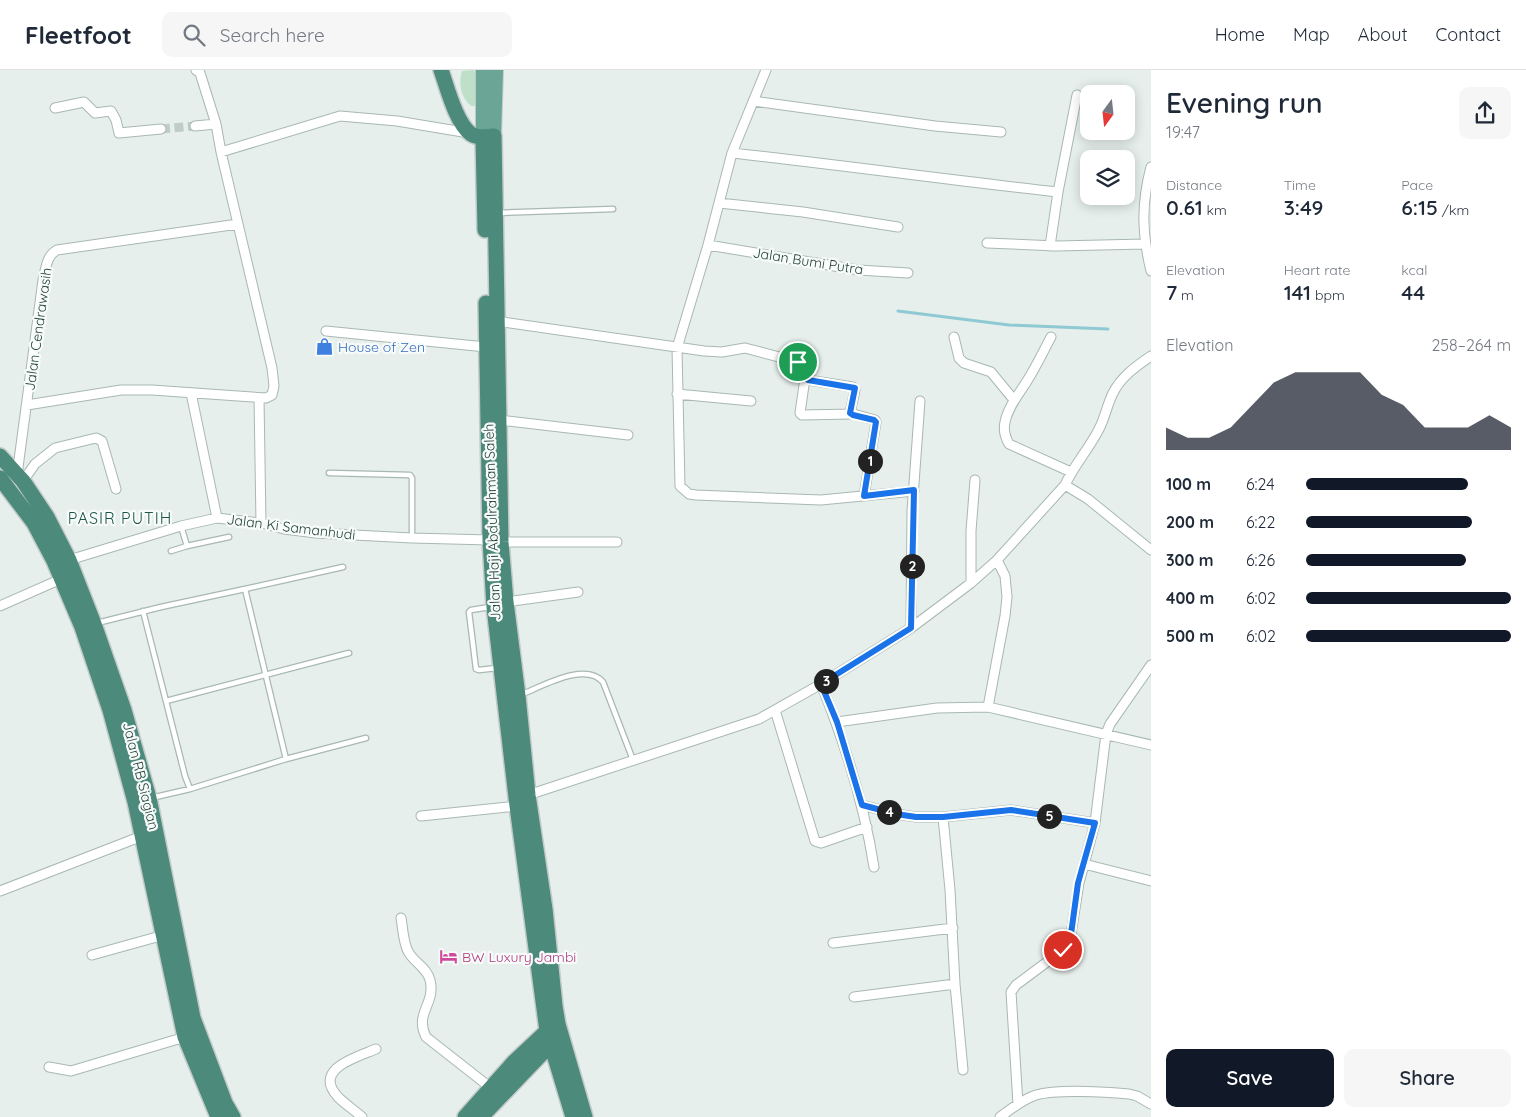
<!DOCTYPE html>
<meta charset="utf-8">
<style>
:root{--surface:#fff;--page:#f6f6f7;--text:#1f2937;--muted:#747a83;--line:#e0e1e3;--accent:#111827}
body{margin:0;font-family:Quicksand,sans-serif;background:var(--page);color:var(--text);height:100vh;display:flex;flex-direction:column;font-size:19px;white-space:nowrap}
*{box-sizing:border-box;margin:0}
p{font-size:16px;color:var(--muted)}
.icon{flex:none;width:28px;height:28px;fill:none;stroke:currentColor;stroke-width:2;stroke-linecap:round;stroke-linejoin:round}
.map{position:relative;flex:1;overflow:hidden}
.side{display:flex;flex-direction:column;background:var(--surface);width:375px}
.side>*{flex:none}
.needle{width:32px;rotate:195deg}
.fabs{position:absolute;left:1080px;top:15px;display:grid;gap:10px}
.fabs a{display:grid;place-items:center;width:55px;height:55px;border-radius:10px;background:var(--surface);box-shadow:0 2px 12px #0003;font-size:25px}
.pin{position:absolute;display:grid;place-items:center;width:42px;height:42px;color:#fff;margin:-21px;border:2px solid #fff;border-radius:50%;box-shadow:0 1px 5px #0007}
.km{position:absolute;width:25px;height:25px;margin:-12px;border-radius:50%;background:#222;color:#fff;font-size:14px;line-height:25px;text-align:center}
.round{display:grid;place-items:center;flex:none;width:52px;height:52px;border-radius:10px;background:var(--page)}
.head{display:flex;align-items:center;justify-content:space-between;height:85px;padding:0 15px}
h1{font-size:28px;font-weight:600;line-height:38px}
.stats{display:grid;grid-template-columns:repeat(3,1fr);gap:8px;height:85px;padding:5px 15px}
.stats div{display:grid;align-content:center}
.stats b{font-size:21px;font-weight:600}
.stats small{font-size:14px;font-weight:400}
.stats p{font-size:14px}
.chart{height:140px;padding:10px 15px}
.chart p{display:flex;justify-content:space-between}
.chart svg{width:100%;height:90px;margin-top:5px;fill:var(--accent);opacity:.7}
.action{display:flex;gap:10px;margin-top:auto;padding:10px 15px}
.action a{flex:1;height:58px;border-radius:10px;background:var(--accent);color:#fff;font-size:20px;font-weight:600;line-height:58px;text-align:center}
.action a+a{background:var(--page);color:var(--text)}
ul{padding:0 15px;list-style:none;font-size:16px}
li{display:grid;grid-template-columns:80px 60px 1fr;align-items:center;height:38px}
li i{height:12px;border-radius:6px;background:var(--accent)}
header{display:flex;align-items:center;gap:30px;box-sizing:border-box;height:70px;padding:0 25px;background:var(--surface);border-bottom:1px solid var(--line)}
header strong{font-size:24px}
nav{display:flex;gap:28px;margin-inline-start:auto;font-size:18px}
.search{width:350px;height:45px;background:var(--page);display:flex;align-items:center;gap:12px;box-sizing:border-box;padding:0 18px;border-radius:10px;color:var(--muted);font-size:19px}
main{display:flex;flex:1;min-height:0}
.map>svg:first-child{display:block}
.green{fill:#bfe0c8}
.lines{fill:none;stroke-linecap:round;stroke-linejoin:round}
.stream{stroke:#8ec9d4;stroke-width:3}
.minor-tunnel{stroke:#bfccc8;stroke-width:9;stroke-dasharray:9 4.5;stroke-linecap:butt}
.service-casing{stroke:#a8b8b2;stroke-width:7}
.minor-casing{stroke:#a8b8b2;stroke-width:11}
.primary-casing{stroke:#c2cac8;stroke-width:16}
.trunk-casing{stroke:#c2cac8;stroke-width:18}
.service{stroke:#fff;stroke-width:4.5}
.minor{stroke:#fff;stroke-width:9}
.primary{stroke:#6aa596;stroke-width:14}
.trunk{stroke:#4c8a7c;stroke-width:15}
.route-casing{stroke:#fff;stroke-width:10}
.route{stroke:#1a73e8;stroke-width:6}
.labels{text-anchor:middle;stroke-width:4.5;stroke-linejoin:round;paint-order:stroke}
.street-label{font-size:14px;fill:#24423a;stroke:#f7fbf9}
.shop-label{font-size:14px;fill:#366cbe;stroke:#f7fbf9;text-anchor:start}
.hotel-label{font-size:14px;fill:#b23c85;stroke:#f7fbf9;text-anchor:start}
.quarter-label{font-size:16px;letter-spacing:1px;fill:#1f5548;stroke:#f7fbf9}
</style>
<header>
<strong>Fleetfoot</strong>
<div class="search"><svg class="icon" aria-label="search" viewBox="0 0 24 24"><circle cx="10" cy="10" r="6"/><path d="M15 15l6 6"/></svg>Search here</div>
<nav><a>Home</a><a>Map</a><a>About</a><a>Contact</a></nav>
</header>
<main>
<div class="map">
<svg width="1151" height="1047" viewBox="0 0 1151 1047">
<rect width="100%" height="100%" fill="#e6efeb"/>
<path class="green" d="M 473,0 L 478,3 L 479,32 L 476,36 L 471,36 C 461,28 458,13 462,1 Z"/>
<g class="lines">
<path class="stream" d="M 898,241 L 1009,255 L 1108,259"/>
<path class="minor-tunnel" d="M 161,59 L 195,56"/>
<defs>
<path id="service" d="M 497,143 L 613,139
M 329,403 L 410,405 L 412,408 L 412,468
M 181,456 L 187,476
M 171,481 L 187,476 L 229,467
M 245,519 L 343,497
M 490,537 L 471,540 L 469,542 L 476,599 L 479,600 L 497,598
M 143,541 L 185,706 L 190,719
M 97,553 L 161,537 L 245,519 L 286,689
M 520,625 C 541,617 585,591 603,612 L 633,690
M 166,631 L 349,583
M 151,728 L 190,719 L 286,689 L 366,668"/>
<path id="minor" d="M 196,0 L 200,3 L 216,54
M 766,0 L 732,83 L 708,175 L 677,278 L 680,416 L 689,424 L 696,425 L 821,430 L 914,421
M 753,31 L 935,56 L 1001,62
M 55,38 L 84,32 L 95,43 L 111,41 L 116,50 L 119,63 L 161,59
M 221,82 L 340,46 L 397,51 L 469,63
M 732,83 C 841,95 949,110 1058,122
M 1151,97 C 1141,134 1142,164 1151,201
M 719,133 L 803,142 L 898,157
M 987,173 L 1057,176 L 1145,174
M 708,175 L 858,200 L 908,203
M 1050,176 L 1058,122 L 1077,25
M 496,251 L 704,281 L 722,282 L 745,278 L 798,292 L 803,306 L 808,310 L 853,317 L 855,320 L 850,343 L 875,350 L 876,352 L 864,426
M 326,261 L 486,277
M 954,267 L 959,288 L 964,293 L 991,302 L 1014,330
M 1051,267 C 1043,282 1036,297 1027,311 C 1019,324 1008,337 1005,352 C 1003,361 1005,367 1009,374 L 1071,402
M 805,308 L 800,343 L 802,345 L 851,344
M 191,323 L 217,448
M 677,324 L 751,331
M 259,328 L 261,453
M 27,335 L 121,320 L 152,320 L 266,328 L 272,325 L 274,316 L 272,298 L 221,82 L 216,54 L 195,56
M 499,350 L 628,365
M 17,405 L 43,210 C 46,199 46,186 57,180 L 238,154
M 23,411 L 35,394 L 55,378 L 96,368 L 102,371 L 116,419
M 1065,415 C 1074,395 1089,379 1099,359 C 1105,348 1107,335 1113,323 C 1121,307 1136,296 1151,286
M 501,472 L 617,472
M 69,490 L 181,456 L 217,448 L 261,453 L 284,459 L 316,463 L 412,468 L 490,470
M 971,513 L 971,461 L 975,410
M 506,532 L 578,522
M 0,536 L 61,509
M 911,558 L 912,441 L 920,331
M 821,614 C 845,673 864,734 874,797
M 988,637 L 1005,546 L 1007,527 L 1005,506 L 997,490
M 775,640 L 815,771 L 821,773 L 867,757
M 837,652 L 937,638 L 988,637 L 1151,675
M 528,725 L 759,649 L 821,614 L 911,558 L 971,513 L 997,490 L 1065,415 L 1088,429 L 1151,480
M 862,735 L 896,744 L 916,747 L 943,747 L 1011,740 L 1095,753
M 421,746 L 517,736
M 943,747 L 950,820 L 955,914 L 963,1000
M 1084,794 L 1151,811
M 0,821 L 142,766
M 401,848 C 403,858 403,874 409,883 C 415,893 427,898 430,910 C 436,934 414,943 426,967 L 491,1018
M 833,873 L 953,858
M 92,885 L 164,865
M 854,927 L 955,914
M 49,997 L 71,1001 L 185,967
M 1018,1034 L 1011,922 L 1016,915 L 1063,880 L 1071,864 L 1079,813 L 1095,753 L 1106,664 L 1110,654 L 1151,595
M 362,1047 C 354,1040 345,1034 338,1027 C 312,999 357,987 376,979
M 1000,1047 C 1011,1039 1023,1029 1036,1025 C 1057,1019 1106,1022 1129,1024 L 1137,1026 L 1151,1034"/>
<path id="primary" d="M 494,66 L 496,0
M 483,67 L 483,0"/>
<path id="trunk" d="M 441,0 C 447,17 456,53 471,64 C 477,68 486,67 494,66 L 501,472 L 506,532 L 518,626 L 528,725 L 545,839 L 555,936 L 558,954 L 585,1047
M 483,67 L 485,160
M 486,233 L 490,470 L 494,537 L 517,736 L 547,961 L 573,1047
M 0,386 L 23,411 L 47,447 L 69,490 L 94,554 L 124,640 L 149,728 L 193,948 L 225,1033 L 233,1047
M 0,408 L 34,453 L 54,491 L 82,557 L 110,640 L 135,732 L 185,967 L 218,1047
M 465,1047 L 514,992 L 547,961 L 553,957
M 481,1047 L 551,974 L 559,971"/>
</defs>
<use href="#service" class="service-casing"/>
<use href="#minor" class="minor-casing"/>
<use href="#primary" class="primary-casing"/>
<use href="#trunk" class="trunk-casing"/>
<use href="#service" class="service"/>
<use href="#minor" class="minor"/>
<use href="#primary" class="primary"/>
<use href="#trunk" class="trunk"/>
</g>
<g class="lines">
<defs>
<path id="route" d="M 798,292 L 803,306 L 808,310 L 855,318 L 850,343 L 853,345 L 874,350 L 876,352 L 864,426 L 914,420 L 911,558 L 821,614 L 837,652 L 862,735 L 896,744 L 916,747 L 943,747 L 1011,740 L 1095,753 L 1078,813 L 1071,864 L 1063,880"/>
</defs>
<use href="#route" class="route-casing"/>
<use href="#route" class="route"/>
</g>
<defs>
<symbol id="shop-bare" viewBox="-9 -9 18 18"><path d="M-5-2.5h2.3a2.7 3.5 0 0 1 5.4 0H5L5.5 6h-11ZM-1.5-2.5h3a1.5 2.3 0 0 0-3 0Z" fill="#3f7fe0" stroke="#f7fbf9" stroke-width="2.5" paint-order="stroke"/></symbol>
<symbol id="hotel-bare" viewBox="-9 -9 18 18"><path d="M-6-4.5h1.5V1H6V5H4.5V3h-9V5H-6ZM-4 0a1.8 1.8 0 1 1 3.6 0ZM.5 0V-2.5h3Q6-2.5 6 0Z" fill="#d1479c" stroke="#f7fbf9" stroke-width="2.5" paint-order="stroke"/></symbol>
</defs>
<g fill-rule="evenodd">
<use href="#shop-bare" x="312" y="264" width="25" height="25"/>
<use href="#hotel-bare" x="436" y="874" width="25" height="25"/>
</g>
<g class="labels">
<g class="street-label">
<text transform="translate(808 191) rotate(9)" y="5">Jalan Bumi Putra</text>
<text transform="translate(38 259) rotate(-82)" y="5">Jalan Cendrawasih</text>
<text transform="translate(492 452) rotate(-92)" y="5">Jalan Haji Abdulrahman Saleh</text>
<text transform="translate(291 457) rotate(7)" y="5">Jalan Ki Samanhudi</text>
<text transform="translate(141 706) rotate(76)" y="5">Jalan RB Siagian</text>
</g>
<g class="shop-label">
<text x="338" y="282">House of Zen</text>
</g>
<g class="hotel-label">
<text x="462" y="892">BW Luxury Jambi</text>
</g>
<g class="quarter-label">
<text x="120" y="454">PASIR PUTIH</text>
</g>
</g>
</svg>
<div class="fabs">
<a><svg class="needle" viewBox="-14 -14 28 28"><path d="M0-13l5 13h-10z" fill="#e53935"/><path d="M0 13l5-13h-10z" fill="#747a83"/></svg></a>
<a><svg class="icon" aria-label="layers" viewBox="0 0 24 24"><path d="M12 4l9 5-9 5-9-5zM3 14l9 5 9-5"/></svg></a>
</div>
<div class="pin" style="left:798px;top:292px;background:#1e9e55"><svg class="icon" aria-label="arrive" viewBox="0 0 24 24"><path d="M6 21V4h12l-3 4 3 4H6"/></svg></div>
<div class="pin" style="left:1063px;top:880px;background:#d93025"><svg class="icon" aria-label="check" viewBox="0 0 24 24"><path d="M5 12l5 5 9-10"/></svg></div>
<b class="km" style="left:870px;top:391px">1</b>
<b class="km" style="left:912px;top:496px">2</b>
<b class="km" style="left:826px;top:611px">3</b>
<b class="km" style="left:889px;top:742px">4</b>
<b class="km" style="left:1049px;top:746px">5</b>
</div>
<section class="side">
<div class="head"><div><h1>Evening run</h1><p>19:47</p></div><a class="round"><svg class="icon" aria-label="share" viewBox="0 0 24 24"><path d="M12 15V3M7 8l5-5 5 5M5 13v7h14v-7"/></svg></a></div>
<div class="stats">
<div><p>Distance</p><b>0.61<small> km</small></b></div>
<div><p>Time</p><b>3:49</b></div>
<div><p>Pace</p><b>6:15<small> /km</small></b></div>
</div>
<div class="stats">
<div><p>Elevation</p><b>7<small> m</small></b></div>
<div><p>Heart rate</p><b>141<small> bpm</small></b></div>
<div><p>kcal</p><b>44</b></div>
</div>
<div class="chart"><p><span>Elevation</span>258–264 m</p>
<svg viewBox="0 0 160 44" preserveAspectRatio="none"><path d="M0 44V33L10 38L20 38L30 33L40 22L50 11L60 6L70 6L80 6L90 6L100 17L110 22L120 33L130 33L140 33L150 27L160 33V44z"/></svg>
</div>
<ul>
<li><b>100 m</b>6:24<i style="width:79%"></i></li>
<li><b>200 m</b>6:22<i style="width:81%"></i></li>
<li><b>300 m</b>6:26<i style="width:78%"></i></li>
<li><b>400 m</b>6:02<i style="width:100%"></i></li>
<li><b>500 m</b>6:02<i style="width:100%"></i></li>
</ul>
<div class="action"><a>Save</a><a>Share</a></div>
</section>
</main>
